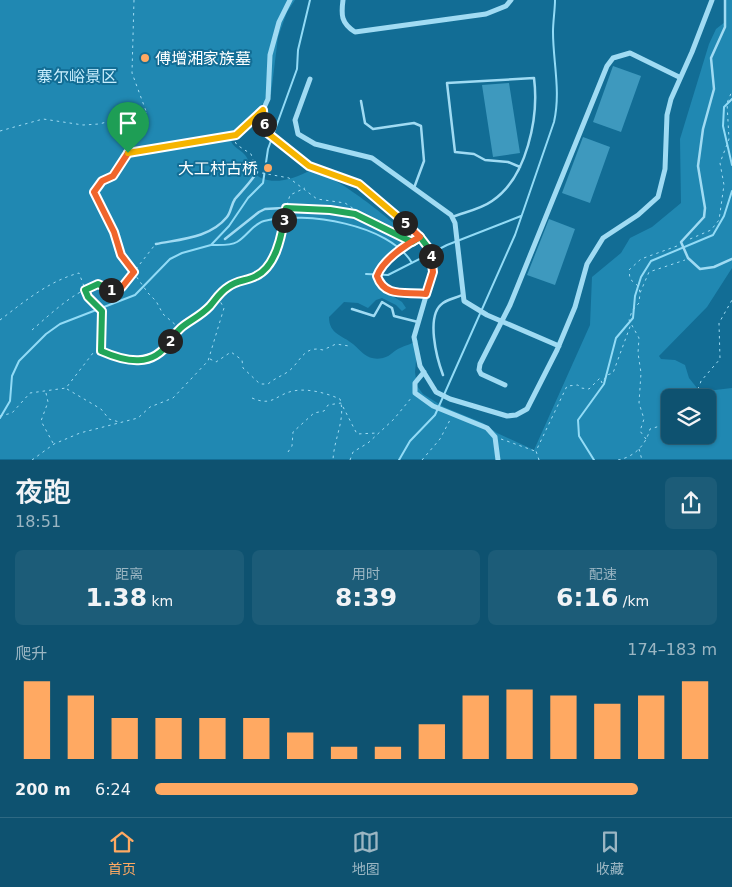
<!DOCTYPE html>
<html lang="zh">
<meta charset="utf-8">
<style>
:root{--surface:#0e5270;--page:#1c5c78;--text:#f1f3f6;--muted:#9bb6c3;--line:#2e6983;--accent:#ffa962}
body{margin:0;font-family:"DejaVu Sans","Noto Sans SC",sans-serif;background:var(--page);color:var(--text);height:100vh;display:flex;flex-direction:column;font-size:19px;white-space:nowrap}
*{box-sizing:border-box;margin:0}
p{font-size:16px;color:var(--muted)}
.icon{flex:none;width:28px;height:28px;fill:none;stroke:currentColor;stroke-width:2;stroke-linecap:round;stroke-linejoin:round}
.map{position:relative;height:460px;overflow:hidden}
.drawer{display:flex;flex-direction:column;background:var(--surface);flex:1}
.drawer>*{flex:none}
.controls{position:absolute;left:661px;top:389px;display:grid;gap:10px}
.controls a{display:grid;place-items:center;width:55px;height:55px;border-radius:8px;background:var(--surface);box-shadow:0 1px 4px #0004,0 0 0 1px var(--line);font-size:25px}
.pin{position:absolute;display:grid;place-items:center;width:42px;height:42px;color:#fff;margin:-51px -21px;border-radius:50% 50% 50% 0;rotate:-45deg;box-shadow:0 0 5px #0007}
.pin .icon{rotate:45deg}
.km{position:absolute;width:25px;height:25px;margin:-12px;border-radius:50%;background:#222;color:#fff;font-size:14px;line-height:25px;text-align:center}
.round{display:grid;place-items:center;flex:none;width:52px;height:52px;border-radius:8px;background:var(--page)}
.head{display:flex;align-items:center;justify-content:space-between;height:85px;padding:0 15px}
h1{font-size:28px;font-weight:600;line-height:38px}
.stats{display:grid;grid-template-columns:repeat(3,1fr);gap:8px;height:85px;padding:5px 15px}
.stats div{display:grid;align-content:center;border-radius:8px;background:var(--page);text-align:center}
.stats b{font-size:25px;font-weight:600}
.stats small{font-size:14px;font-weight:400}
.stats p{font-size:14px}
.chart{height:140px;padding:10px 15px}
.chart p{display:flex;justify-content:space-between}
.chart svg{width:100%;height:90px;margin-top:5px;stroke:var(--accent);stroke-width:6}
ul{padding:0 15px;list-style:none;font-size:16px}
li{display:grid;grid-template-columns:80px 60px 1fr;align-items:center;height:38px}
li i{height:12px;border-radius:6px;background:var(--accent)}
.tab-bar{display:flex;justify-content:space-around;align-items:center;height:70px;border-top:1px solid var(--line);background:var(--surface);font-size:14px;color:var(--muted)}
.tab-bar a{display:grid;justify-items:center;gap:2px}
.tab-bar .selected{color:var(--accent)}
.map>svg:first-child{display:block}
.green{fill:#2088b2;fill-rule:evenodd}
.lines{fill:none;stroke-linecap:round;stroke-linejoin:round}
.stream{stroke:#92dbf6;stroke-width:2}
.building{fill:#3e99be}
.path{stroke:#a0dbf3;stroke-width:1;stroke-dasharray:2.5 4;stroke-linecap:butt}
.service{stroke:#a0dbf3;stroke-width:2.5}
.minor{stroke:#a0dbf3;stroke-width:5}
.split-1-casing{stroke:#fff;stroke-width:10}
.split-2-casing{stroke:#fff;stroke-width:10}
.split-3-casing{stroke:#fff;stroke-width:10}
.split-4-casing{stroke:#fff;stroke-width:10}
.split-5-casing{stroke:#fff;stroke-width:10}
.split-6-casing{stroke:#fff;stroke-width:10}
.split-7-casing{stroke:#fff;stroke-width:10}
.split-1{stroke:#f0652b;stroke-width:6}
.split-2{stroke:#22a559;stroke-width:6}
.split-3{stroke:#22a559;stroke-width:6}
.split-4{stroke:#22a559;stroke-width:6}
.split-5{stroke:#f0652b;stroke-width:6}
.split-6{stroke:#f5b400;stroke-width:6}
.split-7{stroke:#f5b400;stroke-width:6}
.poi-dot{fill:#ffa962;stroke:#126d95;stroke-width:2}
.labels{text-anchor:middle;stroke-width:4;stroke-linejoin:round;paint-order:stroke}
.poi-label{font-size:16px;fill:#fff;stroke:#126d95;text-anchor:start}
.park-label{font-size:16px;fill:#c8eefd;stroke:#126d95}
</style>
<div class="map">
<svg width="732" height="460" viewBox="0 0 732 460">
<rect width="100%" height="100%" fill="#126d95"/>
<path class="green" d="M 0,0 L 295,0 L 287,12 L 278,37 L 271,94 L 245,124 L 231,133 C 229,147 237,146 245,155 C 249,159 249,167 253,172 C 267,188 294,179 309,171 C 329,169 390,219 406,234 C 403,239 401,245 397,249 C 385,262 373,265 377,286 L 402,302 L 406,308 L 402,311 L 396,305 L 382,298 L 376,300 L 368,308 L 358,303 L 344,302 L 329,317 C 329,334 342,335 353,344 C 363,353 368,361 383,358 C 391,356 394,350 400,348 C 406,345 412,344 418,340 L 415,372 L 417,386 L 423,394 L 444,407 L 483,423 L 497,433 L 534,450 L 590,325 L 592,277 L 621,253 L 630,238 L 652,227 L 681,203 L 680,139 L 709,44 L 716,29 L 725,22 L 724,0 L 732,0 L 732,268 L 707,307 L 659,356 L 661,359 L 675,360 L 685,365 L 689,378 L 697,388 L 715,390 L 732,388 L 732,459 L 0,459 ZM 670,398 L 708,398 L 708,435 L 670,435 Z"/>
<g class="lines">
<path class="stream" d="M 732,99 L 724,107 L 723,126 L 732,165
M 211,245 C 218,245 230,246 237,242 C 247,236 253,224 264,221 C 306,211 389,224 412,263
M 366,274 L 388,275 L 447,245 L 521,216
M 0,418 L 10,401 L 12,376 L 19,361 L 46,334 L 60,324 L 135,295 L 170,259 L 182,253 L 211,245 L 229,226 L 248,198 L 263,183 L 268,149 L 297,69 L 298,50 L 310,0
M 399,460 L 410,441 L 435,415 L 515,235 L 554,122 C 561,91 553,62 553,32 C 553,21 555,10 555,0
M 594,460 L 579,436 L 578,420 L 604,384 L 616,338 L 633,318 L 635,296 L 641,277 L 651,261 L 713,235 L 724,216 L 732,191"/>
</g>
<path class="building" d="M 613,66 L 641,76 L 621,132 L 593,122 Z
M 509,83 L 520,153 L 493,157 L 482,85 Z
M 583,137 L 610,147 L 590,203 L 562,193 Z
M 549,219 L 575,229 L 555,285 L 527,275 Z"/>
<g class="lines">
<path class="path" d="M 134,0 L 132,73 L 146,111
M 0,131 L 43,119 L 83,125 L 99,124 L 146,112 L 128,153 L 236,135
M 128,153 L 113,177 L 102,181 L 94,192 L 114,232 L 121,255 L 148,293 L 156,301 L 163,314 L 178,327
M 256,168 L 251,154 L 237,145 L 234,140 L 236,135 L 257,116
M 262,173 L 289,178 L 317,199 L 345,203 L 357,211
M 287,205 L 290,195 L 305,188
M 690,239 L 711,230 L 719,220 L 724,185 L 720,163 L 729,139 L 727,103 L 732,91
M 640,292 L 638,286 L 630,279 L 629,270 L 641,259 L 677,246
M 0,320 C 25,301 49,281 79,273 L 88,297 L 102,311 L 101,350
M 32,330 C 53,312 72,293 98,284 L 114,291 L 122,287 L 154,246
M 210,359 L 216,362 L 231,352 L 242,360 L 243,368 L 260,384 L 268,384 C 275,378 282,376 289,371 C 301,361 304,345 323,350 L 336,344 L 349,346
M 67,389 L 101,409 L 109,419 L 119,422
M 46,393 L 48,402 L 41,421 L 53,443
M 252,398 C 273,407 275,395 293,391 C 308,388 326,393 340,399 C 346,419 334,438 333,460
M 688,398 L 699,387 L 701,381 L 720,359 L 719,323 L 732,300
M 0,416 L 12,413 L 30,393 L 66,388 L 93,353 C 110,349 131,368 148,360 C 163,353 167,340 177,329 C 183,323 193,320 200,315 C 210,307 216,296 226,288 C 238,278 254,281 264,270 C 279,256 282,233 284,213
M 501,439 L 535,451
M 646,439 L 640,431 L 644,419 L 639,403 L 641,373 L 638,353 L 639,338 L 629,320 L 632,311 L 639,303 L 640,293 L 649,272 L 685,260
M 639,449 L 642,460
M 288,452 L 292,446 L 293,432 L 314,413 L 324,411 L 328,405 L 341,403 L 357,434 L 377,433
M 32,460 L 54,444 L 80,433 L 138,418 L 150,407 L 173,398 L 208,361 L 224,308 L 217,296
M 350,460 L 353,452 L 368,443 L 394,419 L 412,397
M 422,460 L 440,439 L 450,420
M 539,460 L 536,451 L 567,386 L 578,385 L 581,388 L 589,389 L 600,378 L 602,383 L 607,375 L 613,373 L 631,324
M 618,460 C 634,457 646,445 650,429 L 660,426 L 670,418"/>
<path class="service" d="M 725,0 L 725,27 L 711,58 L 714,89 L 703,129 L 698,166 L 705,208 L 704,217 L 681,242 L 688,258 L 700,269 L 714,267 L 732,259
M 361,101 L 365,123 L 373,129 L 414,123 L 421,126 L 424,161 L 414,188
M 452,217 C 465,212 481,209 492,201 C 527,178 539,117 534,78 L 447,83 L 455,152 L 474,154 L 485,160 L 508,162 L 520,167
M 225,239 L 259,212 L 265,209 L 283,208 L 341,211 L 378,224 L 412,242 L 418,239
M 411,242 L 380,268 L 378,278 C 392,300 405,290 426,294
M 156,244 C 181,239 210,238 227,217 C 231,212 231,205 235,199 C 243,190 251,182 257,172
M 352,309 L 374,316 L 382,302 L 392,308 L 394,316 L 418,322
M 443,375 C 437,359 425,315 443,303 C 449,299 456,298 462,295"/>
<path class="minor" d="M 290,0 L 279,22 L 270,55 L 268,99 L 263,110 L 265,131 L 299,160 L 309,166 L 359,185 L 395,212 L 430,250 L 433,272 L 414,337 L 420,366 L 436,392 L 450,399 L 507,416 L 516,415 L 527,409 L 557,350 L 575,307 L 587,264 L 603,238 L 638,215 L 658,197 L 665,169 L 667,115 L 671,99 L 692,52 L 712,0
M 343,0 C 341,15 341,23 355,32 L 486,14 L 506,6 L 511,0
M 310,79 L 295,120 L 298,134 L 315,144 L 372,158 L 451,215 L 455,223 L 464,301 L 487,315 L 559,346
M 424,372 L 415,383 L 415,393 L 433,406 L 487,428 L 495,437 L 498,460
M 505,385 L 481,374 L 479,370 L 480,364 L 510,305 L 607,66 L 613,58 L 630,53 L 679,77"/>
</g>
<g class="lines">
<defs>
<path id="split-1" d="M 111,290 L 114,291 L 122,287 L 134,272 L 121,255 L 114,232 L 94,192 L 102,181 L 113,176 L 128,153"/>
<path id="split-2" d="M 111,290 L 98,284 L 85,290 L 88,297 L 102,311 L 101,351 C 126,362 153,368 170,341"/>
<path id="split-3" d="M 170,341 C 181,322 196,321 210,306 C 216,299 220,292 228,287 C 237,280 247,281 256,276 C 275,267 281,239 284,220"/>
<path id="split-4" d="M 284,220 L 286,208 L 330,210 L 355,214 L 412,242 L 420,237 L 430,250 L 431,256"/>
<path id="split-5" d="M 405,223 L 420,237 C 405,245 383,260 377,276 C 385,299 407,291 426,294 L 433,272 L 431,256"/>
<path id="split-6" d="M 264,124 L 265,131 L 309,166 L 359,184 L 405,223"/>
<path id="split-7" d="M 128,153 L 236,135 L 263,110 L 264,124"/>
</defs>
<use href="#split-1" class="split-1-casing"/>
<use href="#split-2" class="split-2-casing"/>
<use href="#split-3" class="split-3-casing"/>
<use href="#split-4" class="split-4-casing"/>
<use href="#split-5" class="split-5-casing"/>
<use href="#split-6" class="split-6-casing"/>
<use href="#split-7" class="split-7-casing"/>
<use href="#split-1" class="split-1"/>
<use href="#split-2" class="split-2"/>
<use href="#split-3" class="split-3"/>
<use href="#split-4" class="split-4"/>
<use href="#split-5" class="split-5"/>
<use href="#split-6" class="split-6"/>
<use href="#split-7" class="split-7"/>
</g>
<g class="poi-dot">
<circle cx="145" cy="58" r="5"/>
<circle cx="268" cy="168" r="5"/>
</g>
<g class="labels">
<g class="poi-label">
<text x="155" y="64">傅增湘家族墓</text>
<text x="258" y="174" text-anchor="end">大工村古桥</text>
</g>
<g class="park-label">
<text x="77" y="82">寨尔峪景区</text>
</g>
</g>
</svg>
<div class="controls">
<a><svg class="icon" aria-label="layers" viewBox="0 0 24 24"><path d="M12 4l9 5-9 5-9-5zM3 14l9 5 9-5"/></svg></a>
</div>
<div class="pin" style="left:128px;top:153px;background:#1e9e55"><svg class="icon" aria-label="arrive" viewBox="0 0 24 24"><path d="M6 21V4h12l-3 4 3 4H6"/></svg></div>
<b class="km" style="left:111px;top:290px">1</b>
<b class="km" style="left:170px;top:341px">2</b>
<b class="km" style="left:284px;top:220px">3</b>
<b class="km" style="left:431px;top:256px">4</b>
<b class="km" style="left:405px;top:223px">5</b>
<b class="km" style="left:264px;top:124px">6</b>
</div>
<section class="drawer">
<div class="head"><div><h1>夜跑</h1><p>18:51</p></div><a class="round"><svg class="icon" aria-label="share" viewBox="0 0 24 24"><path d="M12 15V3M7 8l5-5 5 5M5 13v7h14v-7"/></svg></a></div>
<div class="stats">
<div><p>距离</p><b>1.38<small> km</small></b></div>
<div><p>用时</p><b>8:39</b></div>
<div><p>配速</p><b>6:16<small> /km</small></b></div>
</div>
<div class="chart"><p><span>爬升</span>174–183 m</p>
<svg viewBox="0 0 160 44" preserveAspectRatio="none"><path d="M5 44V6M15 44V13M25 44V24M35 44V24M45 44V24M55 44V24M65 44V31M75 44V38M85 44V38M95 44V27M105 44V13M115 44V10M125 44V13M135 44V17M145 44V13M155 44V6"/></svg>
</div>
<ul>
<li><b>200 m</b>6:24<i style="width:86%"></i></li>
</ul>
</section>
<nav class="tab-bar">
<a class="selected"><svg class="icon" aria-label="home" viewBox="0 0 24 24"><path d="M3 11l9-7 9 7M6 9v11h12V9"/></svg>首页</a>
<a><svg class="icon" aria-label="map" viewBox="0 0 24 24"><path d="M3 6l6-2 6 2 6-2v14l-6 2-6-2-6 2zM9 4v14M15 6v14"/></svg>地图</a>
<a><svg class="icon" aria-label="saved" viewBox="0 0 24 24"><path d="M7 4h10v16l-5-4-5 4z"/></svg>收藏</a>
</nav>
